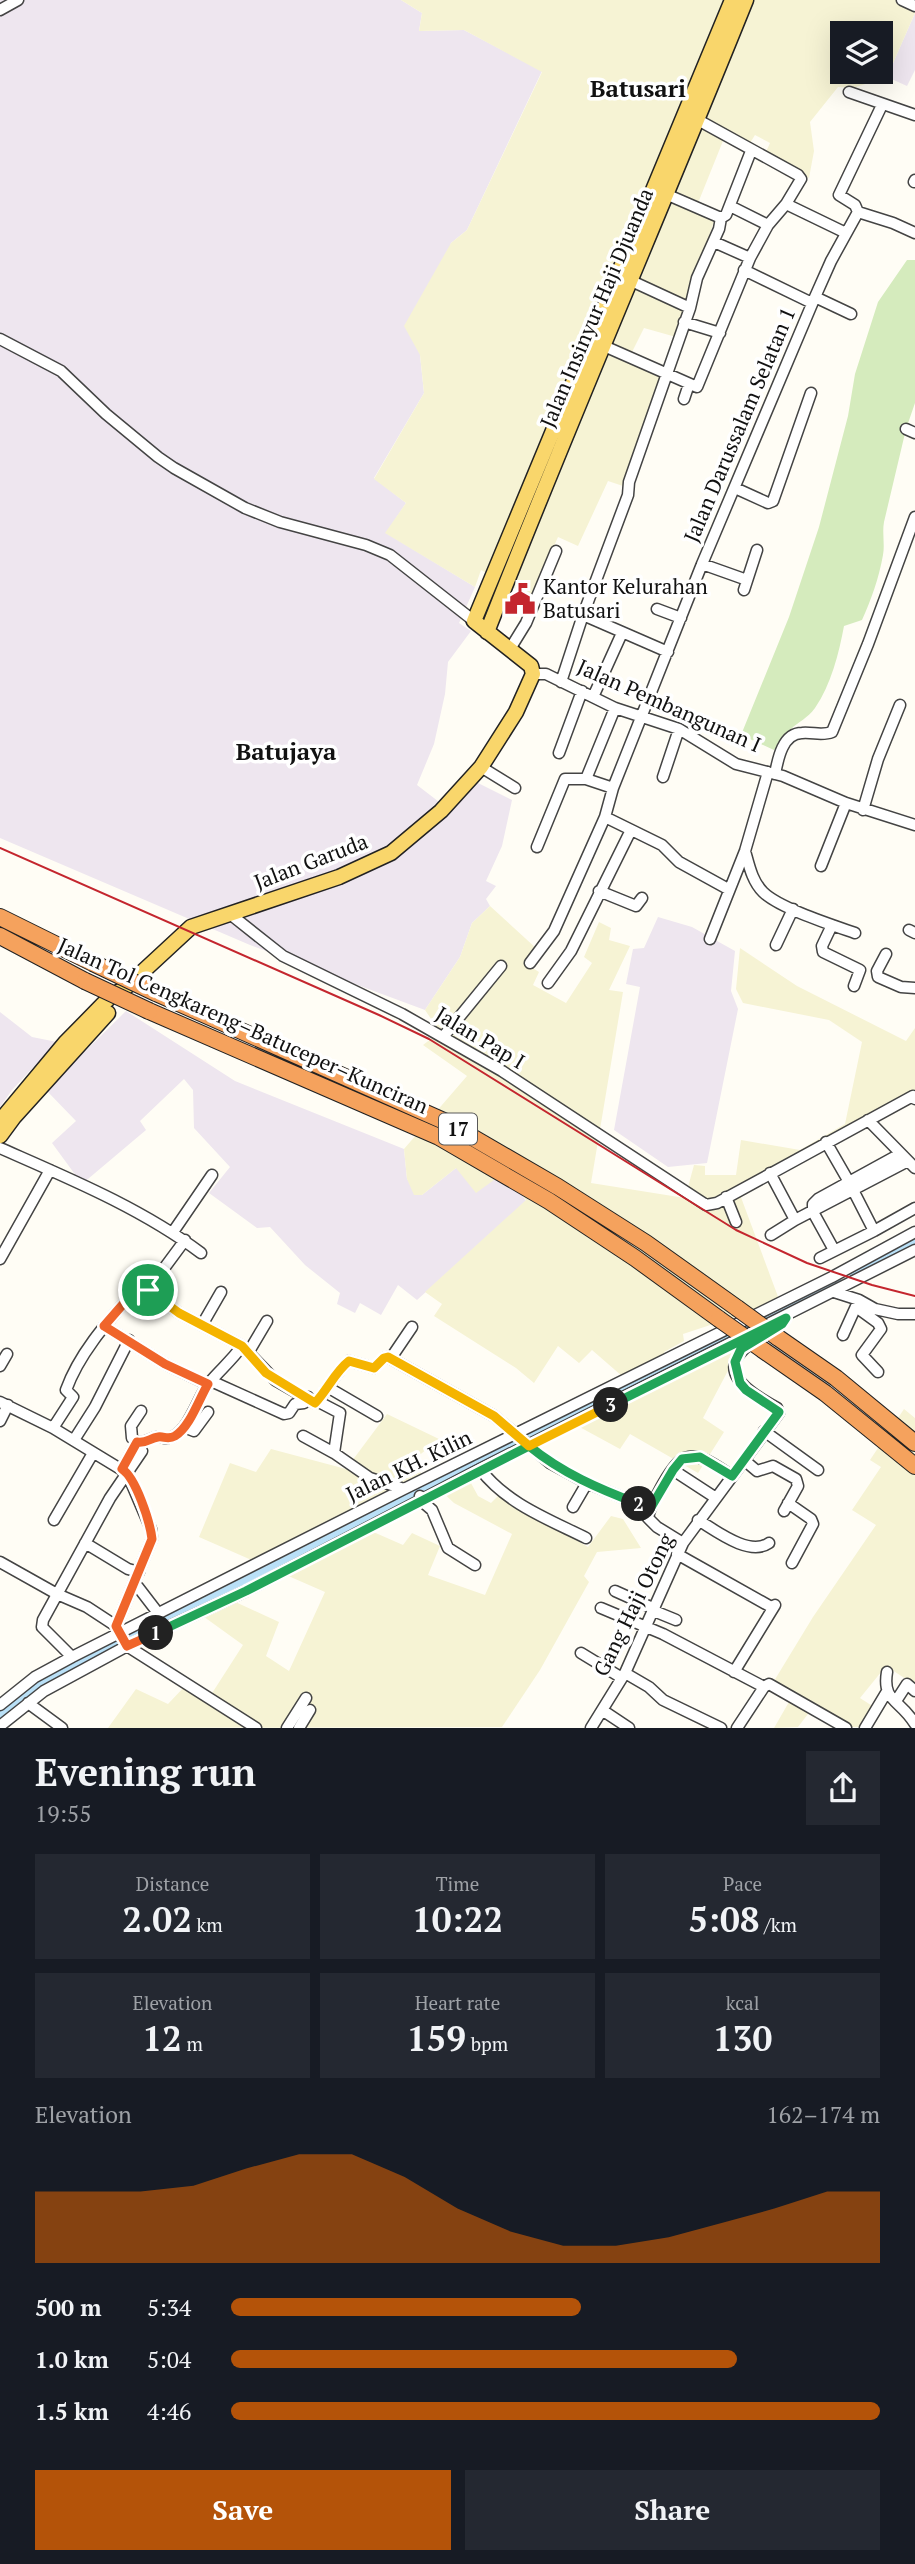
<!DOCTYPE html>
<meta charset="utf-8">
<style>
:root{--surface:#171b24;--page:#242831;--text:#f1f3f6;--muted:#9ea1a6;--accent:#b45309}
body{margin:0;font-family:"PT Serif",serif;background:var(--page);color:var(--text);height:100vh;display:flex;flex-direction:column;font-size:26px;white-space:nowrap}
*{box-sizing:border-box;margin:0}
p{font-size:23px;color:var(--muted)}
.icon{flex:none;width:38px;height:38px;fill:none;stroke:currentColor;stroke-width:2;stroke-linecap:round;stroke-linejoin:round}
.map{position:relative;height:1728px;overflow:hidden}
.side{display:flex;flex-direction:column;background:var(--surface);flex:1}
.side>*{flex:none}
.tools{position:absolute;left:830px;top:21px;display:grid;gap:14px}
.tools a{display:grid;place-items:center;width:63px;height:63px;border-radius:0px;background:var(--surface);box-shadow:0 7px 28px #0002;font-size:35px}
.pin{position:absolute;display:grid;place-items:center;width:60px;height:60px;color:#fff;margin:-30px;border:4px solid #fff;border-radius:50%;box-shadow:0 2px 7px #0007}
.km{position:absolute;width:35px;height:35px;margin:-18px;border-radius:50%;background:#222;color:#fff;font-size:19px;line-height:35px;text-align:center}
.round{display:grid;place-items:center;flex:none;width:74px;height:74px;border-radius:0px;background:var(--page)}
.overview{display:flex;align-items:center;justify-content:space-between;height:119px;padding:0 35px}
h1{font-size:38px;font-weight:700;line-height:52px}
.figures{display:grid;grid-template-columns:repeat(3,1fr);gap:10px;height:119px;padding:7px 35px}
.figures div{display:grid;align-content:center;border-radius:0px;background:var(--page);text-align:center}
.figures b{font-size:35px;font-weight:700}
.figures small{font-size:19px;font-weight:400}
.figures p{font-size:19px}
.chart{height:196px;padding:14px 35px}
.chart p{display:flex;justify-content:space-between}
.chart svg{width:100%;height:126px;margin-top:7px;fill:var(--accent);opacity:.7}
.button{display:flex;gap:14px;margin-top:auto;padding:14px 35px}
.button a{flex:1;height:80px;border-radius:0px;background:var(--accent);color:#fff;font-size:28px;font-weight:700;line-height:80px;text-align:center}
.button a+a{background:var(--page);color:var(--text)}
ul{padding:0 35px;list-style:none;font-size:23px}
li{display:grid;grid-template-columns:112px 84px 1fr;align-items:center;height:52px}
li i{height:18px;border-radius:9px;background:var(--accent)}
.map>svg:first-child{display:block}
.industrial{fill:#eee6ef}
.farmland{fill:#f6f3d4;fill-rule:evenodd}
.green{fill:#d5ebbd}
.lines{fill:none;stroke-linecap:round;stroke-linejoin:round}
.river{stroke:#b9e0f7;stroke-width:12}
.minor-casing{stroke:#444;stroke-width:13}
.major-casing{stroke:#222;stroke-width:17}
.highway-casing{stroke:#222;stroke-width:18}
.minor{stroke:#fff;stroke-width:10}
.major{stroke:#f9d66b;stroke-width:14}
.highway{stroke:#f5a25d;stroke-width:16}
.rail{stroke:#c4262e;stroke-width:2}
.highway-bridge-casing{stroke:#222;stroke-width:18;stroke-linecap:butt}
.highway-bridge{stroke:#f5a25d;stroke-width:16}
.split-1-casing{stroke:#fff;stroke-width:14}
.split-2-casing{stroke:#fff;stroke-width:14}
.split-3-casing{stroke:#fff;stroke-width:14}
.split-4-casing{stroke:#fff;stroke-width:14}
.split-1{stroke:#f0652b;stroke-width:9}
.split-2{stroke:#22a559;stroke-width:9}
.split-3{stroke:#22a559;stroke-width:9}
.split-4{stroke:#f5b400;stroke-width:9}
.labels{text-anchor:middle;stroke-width:7;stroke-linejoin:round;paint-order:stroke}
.shield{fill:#fff;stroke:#585858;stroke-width:2}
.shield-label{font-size:19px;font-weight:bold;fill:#111}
.street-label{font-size:21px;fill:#111;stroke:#fff}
.poi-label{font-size:21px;fill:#111;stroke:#fff;text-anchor:start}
.quarter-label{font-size:24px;font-weight:bold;fill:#111;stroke:#fff}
</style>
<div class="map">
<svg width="915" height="1728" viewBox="0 0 915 1728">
<rect width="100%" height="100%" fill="#fffdf5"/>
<path class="industrial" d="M 0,0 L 401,0 L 422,13 L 419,31 L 464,30 L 542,71 L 467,230 L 451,243 L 420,355 L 424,393 L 374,478 L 406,503 L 386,533 L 475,587 L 459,623 L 471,631 L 448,662 L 445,694 L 434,744 L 417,785 L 443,805 L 472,780 L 512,800 L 502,846 L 486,881 L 496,886 L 486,899 L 490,906 L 472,923 L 460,957 L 425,1010 L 250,945 L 0,838 Z
M 915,13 L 915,70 L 907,86 L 887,77 Z
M 658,917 L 692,927 L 735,951 L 731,991 L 738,1009 L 707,1163 L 668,1167 L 614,1130 L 640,987 L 626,984 L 633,949 L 644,948 Z
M 126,1011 L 235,1081 L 404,1149 L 407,1179 L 422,1195 L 456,1168 L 505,1171 L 526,1201 L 417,1300 L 398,1285 L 381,1315 L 360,1303 L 355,1313 L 337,1304 L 340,1293 L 305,1265 L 270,1227 L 257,1228 L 209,1193 L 230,1167 L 194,1128 L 193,1090 L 184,1079 L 140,1121 L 146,1130 L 82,1184 L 52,1143 L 76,1121 L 46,1090 Z
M 0,1012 L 32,1037 L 57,1042 L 12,1090 L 0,1107 Z"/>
<path class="farmland" d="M 401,0 L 915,0 L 915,13 L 887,77 L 853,88 L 838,87 L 810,122 L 814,151 L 809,178 L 766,152 L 770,143 L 755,135 L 750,143 L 727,131 L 698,203 L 716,215 L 676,337 L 644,328 L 629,358 L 667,375 L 629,488 L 608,481 L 578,546 L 558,537 L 531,597 L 481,570 L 475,587 L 385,533 L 406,503 L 374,479 L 424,393 L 420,355 L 404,326 L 451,243 L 467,230 L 542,72 L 464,30 L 419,31 L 422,13 ZM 842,33 L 880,33 L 880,72 L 842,72 Z
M 490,906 L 537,949 L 526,964 L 539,972 L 533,985 L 566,1003 L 592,963 L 584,957 L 599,922 L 611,928 L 609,940 L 630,946 L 609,990 L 623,992 L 591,1183 L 685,1198 L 694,1165 L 705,1166 L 705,1175 L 736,1175 L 741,1140 L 800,1150 L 845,1124 L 862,1042 L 829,1020 L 743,1003 L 736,989 L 740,948 L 797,986 L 906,1041 L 915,1028 L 915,1094 L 739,1192 L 780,1302 L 683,1334 L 684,1341 L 664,1352 L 677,1374 L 739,1341 L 732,1363 L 703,1418 L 724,1432 L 698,1473 L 630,1434 L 620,1449 L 563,1418 L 630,1383 L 592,1350 L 579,1363 L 558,1346 L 534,1383 L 516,1368 L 434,1316 L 442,1304 L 425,1292 L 526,1200 L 505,1172 L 476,1193 L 456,1168 L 422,1195 L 414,1195 L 407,1179 L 404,1149 L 467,1076 L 423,1045 L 440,1032 L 425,1010 L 460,957 L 472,923 Z
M 904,1409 L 915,1418 L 915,1685 L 886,1666 L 860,1698 L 877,1709 L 864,1727 L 841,1727 L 811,1710 L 798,1727 L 774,1728 L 793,1695 L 774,1681 L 813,1617 L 876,1525 L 852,1510 L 881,1467 L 870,1460 Z
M 387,1414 L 439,1439 L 416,1458 L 422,1477 L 347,1513 L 362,1527 L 403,1545 L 412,1533 L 440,1546 L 428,1575 L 485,1595 L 512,1534 L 454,1503 L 438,1488 L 466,1474 L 478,1496 L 491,1503 L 499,1495 L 588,1547 L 611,1516 L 623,1519 L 641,1548 L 597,1552 L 584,1576 L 589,1582 L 540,1670 L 502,1727 L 108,1728 L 136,1689 L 168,1704 L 186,1685 L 207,1701 L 243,1645 L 200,1614 L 229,1599 L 279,1622 L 266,1656 L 289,1671 L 325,1592 L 199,1537 L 230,1463 L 256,1472 L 271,1449 L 346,1469 Z"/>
<path class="green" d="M 907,260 L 915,260 L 915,403 L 906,429 L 884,522 C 882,533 885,544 883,555 C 879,578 871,600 862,620 L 844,626 C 839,653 831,685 815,708 C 807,719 799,721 791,729 C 785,735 779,743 774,750 L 741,735 L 789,617 L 819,527 L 848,416 L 855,374 L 878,302 Z"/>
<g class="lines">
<path class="river" d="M 856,1274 L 915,1243
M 0,1719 L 51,1678 L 296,1557 L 537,1433 L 837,1283"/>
<defs>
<path id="minor" d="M 902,0 L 915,6
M 0,10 L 18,0
M 849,92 L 915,115
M 698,120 L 798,175 L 801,179 L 786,204 L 768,225 L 750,258 L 714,242
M 914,182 L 915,180
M 668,195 L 721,218
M 786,204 L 846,233
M 730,206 L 768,225
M 858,212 L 855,205 L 839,195 L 882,105
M 858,212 L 893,223 L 915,233
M 744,270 L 812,303
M 625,278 L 690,308
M 815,297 L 851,314
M 684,322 L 720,333
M 0,339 L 61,371 L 106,414 L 158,457 L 174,468 L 245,508 L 280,522 L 366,545 L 390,555 L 474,621
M 604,346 L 697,387 L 750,258
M 684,399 L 689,384
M 906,429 L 915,433
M 735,488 L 768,503 L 773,501 L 811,393
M 702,564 L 747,580
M 744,590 L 757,550
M 657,609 L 681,618
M 583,615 L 668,652
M 510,649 L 526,623 L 556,551
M 533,674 L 546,674 L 615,708 L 679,729 L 736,764 L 783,776 L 846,803 L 915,825
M 561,682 L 583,615 L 628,495 L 629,482 L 690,308 L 697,278 L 719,229 L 721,218 L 726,215 L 751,151
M 593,697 L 622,633
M 559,753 L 582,691
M 481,767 L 515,788
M 775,774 C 778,758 783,733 802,733 C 813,732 822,736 832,732 L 868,644 L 915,517
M 663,777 L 679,729
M 586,779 L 615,708
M 863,810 L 878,759 L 900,705
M 605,817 L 662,845 L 679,862 L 728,889
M 537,847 L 565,779 L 586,779 L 613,788
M 745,851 C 749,865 752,881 763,892 C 779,908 832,925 855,933
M 821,866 L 846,803
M 599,891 L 636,906 L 642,898
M 230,914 L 283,956 L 402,1014 L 502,1071 L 706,1205 L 717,1203 L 913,1096 L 915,1099
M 832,925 L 822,946 L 823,952 L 860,970 L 854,986
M 909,930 L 915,933
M 710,939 L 745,851 L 768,772
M 776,945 L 793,909
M 886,954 L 877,971 L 878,977 L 901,987 L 915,988
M 530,963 L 554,931 L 605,817 L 613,788 L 702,564 L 815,297 L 831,261 L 858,212
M 548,983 L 571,951 L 631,830
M 443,1037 L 501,966
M 868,1120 L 915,1168
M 826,1142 L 849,1182
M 0,1148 C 68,1178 141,1208 201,1253
M 770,1173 L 795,1220 L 908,1161
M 853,1190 L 874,1231
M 726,1197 L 736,1222
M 813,1212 L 813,1204 L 818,1199 L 900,1154
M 813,1212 L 834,1250
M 173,1232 L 212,1175
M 771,1235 L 795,1220
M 820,1258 L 874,1231 L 915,1208
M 0,1259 L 50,1170
M 148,1290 L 185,1240
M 834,1292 L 859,1300 L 875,1309 L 898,1314 L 915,1314
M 856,1307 L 878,1323 L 881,1329 L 862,1355 L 878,1372
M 202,1325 L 221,1292
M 104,1326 L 165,1364 L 207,1384
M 843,1335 L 858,1302
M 248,1353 L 267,1321
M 391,1358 L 412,1327
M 0,1366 L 7,1354
M 211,1381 L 284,1414 L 289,1413 L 295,1404 L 304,1403 L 308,1397
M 329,1388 L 377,1416
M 317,1401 L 340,1413 L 334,1453
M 0,1402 L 53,1428 L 127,1473 L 151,1529 L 152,1539 L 116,1626 L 127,1646 L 256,1728
M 0,1421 L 8,1405
M 184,1427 L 194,1431 L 208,1412
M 53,1428 L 73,1397 L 66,1390 C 80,1351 111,1318 138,1287 L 142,1286 L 179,1313 L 242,1346 L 275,1380 L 315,1403 C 328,1390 335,1372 349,1361 L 374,1368 L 384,1358 L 388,1357 L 494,1416 L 550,1463 L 587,1483 L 650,1509
M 764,1431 L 818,1470
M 303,1436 L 334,1453 L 370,1478 L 404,1489
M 74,1440 L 95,1407 L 129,1340
M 137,1442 L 132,1438 L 131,1426 L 141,1411
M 744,1460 L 757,1471 L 773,1466 L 796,1479 L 798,1486 L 784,1511
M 122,1469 L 137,1442 C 146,1444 149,1438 157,1437 C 161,1436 164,1439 168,1438 C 187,1437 198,1396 209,1383 C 220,1370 232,1360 242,1346
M 480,1469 C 507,1504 548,1519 586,1538
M 673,1470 L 716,1498
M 420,1496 L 425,1504 L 432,1510 L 448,1548 L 475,1565
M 788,1503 L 811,1519 L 813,1524 L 792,1563
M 573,1507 L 587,1483
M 54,1520 L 93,1453
M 698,1520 C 715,1530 749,1557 769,1543
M 85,1543 L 128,1569 L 139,1572
M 683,1543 L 657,1527 L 648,1518 C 650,1505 670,1468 681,1460 C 685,1457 693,1456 697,1457 C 709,1459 722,1470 732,1476
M 677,1554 L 773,1608
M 0,1562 L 57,1594 L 87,1607 L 116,1626
M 138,1587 L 158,1613
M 615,1591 L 655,1609
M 601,1608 L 663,1634 L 764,1687
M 654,1611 L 676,1620
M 581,1653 L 622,1678
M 72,1657 L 42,1627 L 43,1620 L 110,1498 L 142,1451
M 734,1672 L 775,1605
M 887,1672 C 882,1702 900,1699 915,1724
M 625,1673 L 649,1687 L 663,1700 L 721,1728
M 896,1701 L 907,1684 L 915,1691
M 28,1703 L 62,1728
M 0,1705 L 35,1677 L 72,1657 L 404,1489 L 832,1277 L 915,1232
M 602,1710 L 629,1728
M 0,1726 L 44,1691 L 127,1646 L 246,1591 L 480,1469 L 915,1250
M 287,1728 L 306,1698
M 299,1728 L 310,1710
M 591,1728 L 625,1673 L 683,1543 L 779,1413 L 777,1408 C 747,1391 710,1369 756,1340
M 737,1728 L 764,1687 L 769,1684 L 846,1728
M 865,1728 L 886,1693"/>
<path id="major" d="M 487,632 C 570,420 661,211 746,0
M 0,1121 L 65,1043 L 112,995 L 124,989 L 191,927 L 339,877 L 391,853 L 441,811 L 481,767 L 516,712 L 533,674 L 531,666 L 474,621 L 732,0
M 0,1136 L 14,1117 L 108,1013"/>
<path id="highway" d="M 0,917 L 93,963
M 0,936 L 85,981
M 156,993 L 446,1122 L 558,1187 L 646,1243 L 737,1308
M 149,1011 L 439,1137 L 549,1201 L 635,1258 L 719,1319
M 777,1337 L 836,1378 L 915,1443
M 763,1350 L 825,1393 L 915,1466"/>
</defs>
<use href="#minor" class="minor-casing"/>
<use href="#major" class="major-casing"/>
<use href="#highway" class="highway-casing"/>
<use href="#minor" class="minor"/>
<use href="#major" class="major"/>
<use href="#highway" class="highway"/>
<path class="rail" d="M 0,848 L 379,1015 L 429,1039 L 736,1230 L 807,1263 L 872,1285 L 915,1296"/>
<defs>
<path id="highway-bridge" d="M 93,963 L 156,993
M 85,981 L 149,1011
M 737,1308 L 777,1337
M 719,1319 L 763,1350"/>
</defs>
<use href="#highway-bridge" class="highway-bridge-casing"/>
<use href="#highway-bridge" class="highway-bridge"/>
</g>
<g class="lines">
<defs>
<path id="split-1" d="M 148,1290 L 142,1286 L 138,1287 L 104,1326 L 165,1364 L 208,1384 C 199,1399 190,1427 175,1436 C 168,1440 164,1436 158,1437 C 150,1438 146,1444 137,1442 L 122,1469 C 136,1478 150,1522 152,1539 L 116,1626 L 127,1646 L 156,1633"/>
<path id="split-2" d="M 156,1633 L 246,1591 L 529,1446 C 562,1473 599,1489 639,1504"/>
<path id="split-3" d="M 611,1405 L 786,1318 L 782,1324 L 741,1349 L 735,1362 L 740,1383 L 746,1390 L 779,1412 L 732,1476 L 700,1457 L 682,1459 L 673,1470 L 650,1509 L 639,1504"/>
<path id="split-4" d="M 148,1290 L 179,1313 L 242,1346 L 266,1373 L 315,1403 C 328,1389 335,1372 349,1361 L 374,1368 L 384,1358 L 388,1357 L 494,1416 L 529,1446 L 611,1405"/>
</defs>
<use href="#split-1" class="split-1-casing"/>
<use href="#split-2" class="split-2-casing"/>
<use href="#split-3" class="split-3-casing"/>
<use href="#split-4" class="split-4-casing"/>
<use href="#split-1" class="split-1"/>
<use href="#split-2" class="split-2"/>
<use href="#split-3" class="split-3"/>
<use href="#split-4" class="split-4"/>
</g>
<defs>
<symbol id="civic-bare" viewBox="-9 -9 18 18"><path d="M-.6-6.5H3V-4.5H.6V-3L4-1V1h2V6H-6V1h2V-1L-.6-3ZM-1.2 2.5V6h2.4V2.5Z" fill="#c4262e" stroke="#fff" stroke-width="2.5" paint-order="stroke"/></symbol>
</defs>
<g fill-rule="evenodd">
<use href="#civic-bare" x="498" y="577" width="44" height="44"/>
</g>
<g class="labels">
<rect class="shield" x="439" y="1113.5" width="38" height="31" rx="5"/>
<g class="shield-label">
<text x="458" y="1136">17</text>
</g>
<g class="street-label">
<text transform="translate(597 308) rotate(-67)" y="7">Jalan Insinyur Haji Djuanda</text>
<text transform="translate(740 425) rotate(-67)" y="7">Jalan Darussalam Selatan 1</text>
<text transform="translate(669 706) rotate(24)" y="7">Jalan Pembangunan I</text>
<text transform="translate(311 862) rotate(-21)" y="7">Jalan Garuda</text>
<text transform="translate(243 1026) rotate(24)" y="7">Jalan Tol Cengkareng–Batuceper–Kunciran</text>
<text transform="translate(480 1038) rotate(31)" y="7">Jalan Pap I</text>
<text transform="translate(409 1466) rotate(-26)" y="7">Jalan KH. Kilin</text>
<text transform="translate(634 1605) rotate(-64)" y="7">Gang Haji Otong</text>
</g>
<g class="poi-label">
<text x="543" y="594">Kantor Kelurahan<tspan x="543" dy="24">Batusari</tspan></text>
</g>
<g class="quarter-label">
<text x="638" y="97">Batusari</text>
<text x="286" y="760">Batujaya</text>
</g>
</g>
</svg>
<div class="tools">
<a><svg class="icon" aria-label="layers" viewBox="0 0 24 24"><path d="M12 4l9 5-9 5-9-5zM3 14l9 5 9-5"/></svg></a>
</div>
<div class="pin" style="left:148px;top:1290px;background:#1e9e55"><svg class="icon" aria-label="arrive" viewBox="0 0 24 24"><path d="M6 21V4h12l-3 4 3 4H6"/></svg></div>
<b class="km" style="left:156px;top:1633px">1</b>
<b class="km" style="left:639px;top:1504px">2</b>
<b class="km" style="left:611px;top:1405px">3</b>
</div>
<section class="side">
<div class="overview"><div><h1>Evening run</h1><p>19:55</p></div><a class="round"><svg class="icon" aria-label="share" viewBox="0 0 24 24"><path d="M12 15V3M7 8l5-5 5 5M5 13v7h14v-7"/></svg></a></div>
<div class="figures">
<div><p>Distance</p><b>2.02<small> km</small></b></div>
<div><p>Time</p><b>10:22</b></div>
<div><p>Pace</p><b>5:08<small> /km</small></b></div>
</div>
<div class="figures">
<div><p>Elevation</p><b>12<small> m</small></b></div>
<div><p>Heart rate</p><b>159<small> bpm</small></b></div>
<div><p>kcal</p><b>130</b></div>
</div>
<div class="chart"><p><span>Elevation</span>162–174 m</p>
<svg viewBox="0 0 160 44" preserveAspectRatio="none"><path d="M0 44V19L10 19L20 19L30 17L40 11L50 6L60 6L70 14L80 25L90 33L100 38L110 38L120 35L130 30L140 25L150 19L160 19V44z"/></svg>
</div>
<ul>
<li><b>500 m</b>5:34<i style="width:54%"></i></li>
<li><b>1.0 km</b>5:04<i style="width:78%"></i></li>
<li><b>1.5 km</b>4:46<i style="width:100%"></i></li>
</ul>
<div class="button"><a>Save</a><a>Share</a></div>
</section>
